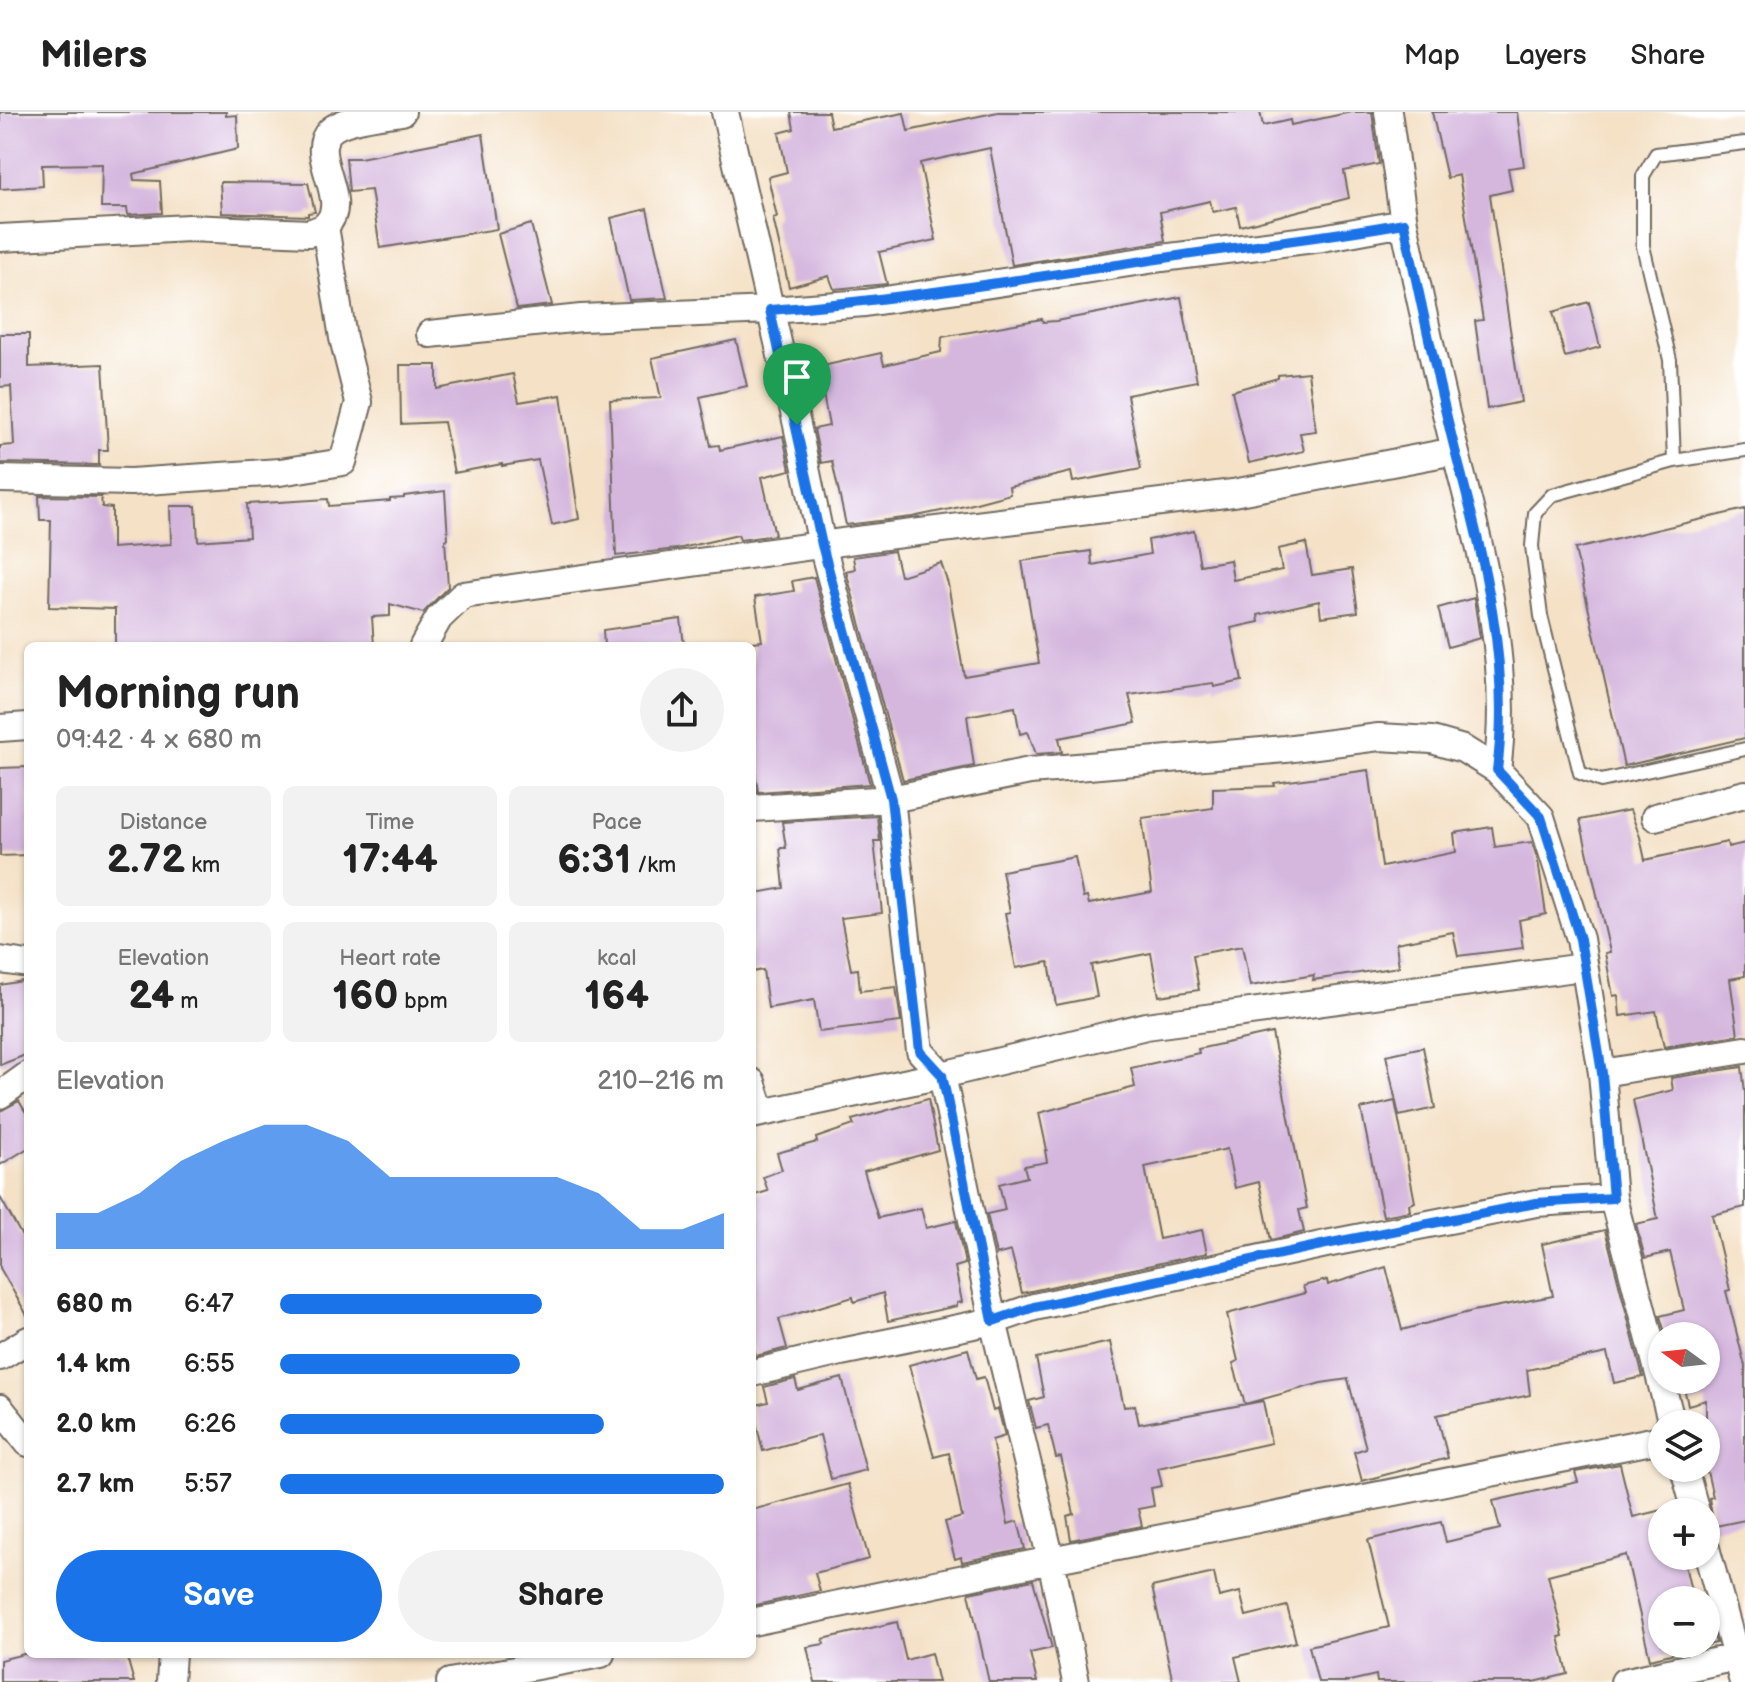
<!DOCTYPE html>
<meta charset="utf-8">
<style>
:root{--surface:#fff;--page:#f2f2f2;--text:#222;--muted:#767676;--line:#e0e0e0;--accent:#1a73e8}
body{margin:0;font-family:"Balsamiq Sans",sans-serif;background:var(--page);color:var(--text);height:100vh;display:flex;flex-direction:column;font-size:30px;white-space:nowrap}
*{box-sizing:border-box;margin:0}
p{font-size:26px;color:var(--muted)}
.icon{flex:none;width:44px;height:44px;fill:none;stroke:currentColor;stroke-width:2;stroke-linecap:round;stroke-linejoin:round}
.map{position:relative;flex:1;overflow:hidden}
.drawer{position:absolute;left:24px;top:530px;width:732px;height:1016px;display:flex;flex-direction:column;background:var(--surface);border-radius:12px;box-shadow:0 2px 6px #0004}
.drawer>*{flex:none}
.needle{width:52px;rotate:285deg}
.fabs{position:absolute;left:1648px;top:1210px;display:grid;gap:16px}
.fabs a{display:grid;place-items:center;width:72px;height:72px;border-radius:50%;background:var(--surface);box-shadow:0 2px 6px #0004;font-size:40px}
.pin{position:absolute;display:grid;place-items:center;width:68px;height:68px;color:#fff;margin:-82px -34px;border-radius:50% 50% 50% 0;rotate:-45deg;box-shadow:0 0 8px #0007}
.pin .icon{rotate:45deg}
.round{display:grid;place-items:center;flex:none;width:84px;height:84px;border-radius:42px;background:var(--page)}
.headline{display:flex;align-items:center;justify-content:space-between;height:136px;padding:0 32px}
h1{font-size:44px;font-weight:800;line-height:60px}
.stats{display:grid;grid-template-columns:repeat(3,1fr);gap:12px;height:136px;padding:8px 32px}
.stats div{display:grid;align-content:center;border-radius:12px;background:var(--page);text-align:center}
.stats b{font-size:40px;font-weight:800}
.stats small{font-size:22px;font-weight:400}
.stats p{font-size:22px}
.chart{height:224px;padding:16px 32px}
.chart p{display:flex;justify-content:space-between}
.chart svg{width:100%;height:144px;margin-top:8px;fill:var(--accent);opacity:.7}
.primary-button{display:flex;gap:16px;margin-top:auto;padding:16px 32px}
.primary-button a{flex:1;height:92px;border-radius:48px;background:var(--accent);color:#fff;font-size:32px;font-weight:800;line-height:92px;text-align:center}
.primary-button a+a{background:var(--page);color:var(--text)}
ul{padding:0 32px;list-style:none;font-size:26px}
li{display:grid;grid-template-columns:128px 96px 1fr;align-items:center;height:60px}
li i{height:20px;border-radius:10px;background:var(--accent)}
header{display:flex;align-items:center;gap:48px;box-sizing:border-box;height:112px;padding:0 40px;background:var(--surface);border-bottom:2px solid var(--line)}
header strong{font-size:38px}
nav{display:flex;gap:44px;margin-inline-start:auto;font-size:28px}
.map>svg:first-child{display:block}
.building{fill:#d5b7de}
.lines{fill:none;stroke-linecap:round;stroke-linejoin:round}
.service-casing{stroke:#716b61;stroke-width:16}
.minor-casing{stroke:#716b61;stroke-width:30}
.service{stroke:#fff;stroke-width:12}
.minor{stroke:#fff;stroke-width:26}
.route-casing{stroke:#fff;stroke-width:16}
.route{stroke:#1a73e8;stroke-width:10}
</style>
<header>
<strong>Milers</strong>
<nav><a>Map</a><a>Layers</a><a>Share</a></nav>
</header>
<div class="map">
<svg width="1745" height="1570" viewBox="0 0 1745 1570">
<rect width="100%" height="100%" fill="#fff"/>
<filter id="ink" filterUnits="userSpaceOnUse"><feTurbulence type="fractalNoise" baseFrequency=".0125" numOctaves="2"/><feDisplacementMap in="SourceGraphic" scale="16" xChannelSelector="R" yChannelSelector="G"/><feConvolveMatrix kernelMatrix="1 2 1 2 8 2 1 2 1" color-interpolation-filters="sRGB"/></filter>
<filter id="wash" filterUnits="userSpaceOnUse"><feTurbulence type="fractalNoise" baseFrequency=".006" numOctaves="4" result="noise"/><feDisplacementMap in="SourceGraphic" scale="32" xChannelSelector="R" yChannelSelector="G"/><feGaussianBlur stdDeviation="1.8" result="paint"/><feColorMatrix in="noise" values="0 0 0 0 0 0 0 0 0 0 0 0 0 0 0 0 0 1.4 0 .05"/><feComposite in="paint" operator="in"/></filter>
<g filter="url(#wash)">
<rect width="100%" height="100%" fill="#f4e1c6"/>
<g id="blocks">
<path class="building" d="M 0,0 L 226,0 L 226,4 L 237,3 L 238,37 L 133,62 L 134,68 L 160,69 L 162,101 L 128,103 L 127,96 L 101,96 L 102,52 L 42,53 L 43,74 L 0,77 Z
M 791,0 L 828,0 L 831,15 L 904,1 L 908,19 L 998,0 L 1260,0 L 1263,14 L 1290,8 L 1291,13 L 1352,0 L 1372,0 L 1379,52 L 1344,59 L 1349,86 L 1240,114 L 1236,95 L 1213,100 L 1210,89 L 1160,100 L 1165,129 L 1012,153 L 990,36 L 920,51 L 936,128 L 879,140 L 887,172 L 834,177 L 829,164 L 789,175 L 773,106 L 777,105 L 768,65 L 787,60 L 779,21 L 794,17 Z
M 1432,0 L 1517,0 L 1524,54 L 1508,56 L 1512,78 L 1490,83 L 1521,290 L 1487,297 L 1475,209 L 1483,208 L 1459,63 L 1447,66 Z
M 483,22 L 497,117 L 380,136 L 371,78 L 349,80 L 346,46 L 360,46 Z
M 220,70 L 308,71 L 315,100 L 308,101 L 308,104 L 222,101 Z
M 647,97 L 667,186 L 629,188 L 611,106 Z
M 531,112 L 552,193 L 517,197 L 498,122 Z
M 1181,185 L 1197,269 L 1127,283 L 1141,357 L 1073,370 L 1071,360 L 1009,375 L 1010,382 L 965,394 L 912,405 L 846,413 L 832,349 L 821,351 L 814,317 L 829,314 L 818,255 L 881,241 L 884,253 L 941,240 L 942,225 L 1042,207 L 1043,210 L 1056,209 Z
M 1589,190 L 1600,235 L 1565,245 L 1553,200 Z
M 0,222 L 29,222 L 29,255 L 103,252 L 108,338 L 99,338 L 99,353 L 0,351 L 0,334 L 14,333 L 11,274 L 0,275 Z
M 736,228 L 747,274 L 700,285 L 711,334 L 719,333 L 720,338 L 783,324 L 790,358 L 762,365 L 775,423 L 740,428 L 738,423 L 677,437 L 616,444 L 610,288 L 661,286 L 652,246 Z
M 400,253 L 437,253 L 437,277 L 513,262 L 519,290 L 561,283 L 579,407 L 552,413 L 538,348 L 502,354 L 502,352 L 454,361 L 444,310 L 401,312 Z
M 1308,260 L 1316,319 L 1300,321 L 1304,339 L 1249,351 L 1232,279 L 1278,266 L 1278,263 Z
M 445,379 L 448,427 L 445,428 L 448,475 L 423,501 L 390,492 L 390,504 L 372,505 L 374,534 L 115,534 L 115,497 L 49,495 L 51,408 L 40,408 L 39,384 L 101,385 L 102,395 L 112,396 L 112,436 L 171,432 L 170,394 L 196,394 L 198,429 L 249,425 L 247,392 L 328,387 L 329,394 L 390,389 L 390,387 L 404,386 L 404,384 Z
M 1745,397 L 1745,626 L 1624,654 L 1575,437 Z
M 1194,419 L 1200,453 L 1230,448 L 1233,468 L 1282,458 L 1278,437 L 1306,431 L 1312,463 L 1352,457 L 1358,500 L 1321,505 L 1319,489 L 1258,503 L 1259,510 L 1231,516 L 1242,569 L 1214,575 L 1213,571 L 1129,583 L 1136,611 L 1059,626 L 1062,640 L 1036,642 L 1028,620 L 1020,622 L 1015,595 L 967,604 L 974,654 L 903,668 L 846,459 L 855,457 L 853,445 L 894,439 L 900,464 L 941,451 L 948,472 L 964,564 L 1039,551 L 1022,449 L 1091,439 L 1092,453 L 1150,442 L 1148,428 Z
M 814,465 L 870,672 L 758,680 L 752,638 L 752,530 L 762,529 L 755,485 L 794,479 L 792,469 Z
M 1474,486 L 1480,526 L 1448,535 L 1438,496 Z
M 681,507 L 684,534 L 604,534 L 603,518 Z
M 28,655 L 28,743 L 0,744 L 0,656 Z
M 1369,658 L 1382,755 L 1456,740 L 1454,721 L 1492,715 L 1495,735 L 1532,730 L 1538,749 L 1546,802 L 1519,808 L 1523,836 L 1458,844 L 1453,820 L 1396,831 L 1399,855 L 1313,868 L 1314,863 L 1250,874 L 1242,834 L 1193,843 L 1199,878 L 1159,884 L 1151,841 L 1091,853 L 1097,885 L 1056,893 L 1049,850 L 1016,856 L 1005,801 L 1010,800 L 1002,759 L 1075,745 L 1083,786 L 1087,785 L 1089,792 L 1152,780 L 1142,706 L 1213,696 L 1213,676 L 1275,674 L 1274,671 Z
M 1630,698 L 1640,725 L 1645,748 L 1727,730 L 1728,735 L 1745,731 L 1745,864 L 1730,867 L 1738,923 L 1664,935 L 1656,899 L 1620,904 L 1618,883 L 1613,884 L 1605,841 L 1610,840 L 1580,708 Z
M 877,704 L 880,729 L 874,729 L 882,801 L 841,806 L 851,858 L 858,857 L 860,879 L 896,875 L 901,910 L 819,920 L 814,888 L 768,896 L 763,858 L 752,860 L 752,782 L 784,776 L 780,736 L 786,736 L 782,710 Z
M 28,868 L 28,942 L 0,953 L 0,873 Z
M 1272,921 L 1307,1096 L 1299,1098 L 1304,1120 L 1271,1128 L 1259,1070 L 1235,1076 L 1227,1037 L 1145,1055 L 1159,1127 L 1202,1118 L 1207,1141 L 1022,1181 L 1011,1139 L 996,1143 L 987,1102 L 1005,1098 L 999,1072 L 1027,1065 L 1024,1054 L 1047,1050 L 1045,1038 L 1047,1038 L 1039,1001 L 1135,975 L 1131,956 L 1199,941 L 1198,937 Z
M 1423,935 L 1435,996 L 1399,1004 L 1386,943 Z
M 1742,955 L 1745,980 L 1745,1095 L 1712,1103 L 1730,1178 L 1726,1179 L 1745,1254 L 1745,1408 L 1706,1416 L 1712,1403 L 1709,1386 L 1713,1385 L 1706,1355 L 1706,1288 L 1688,1293 L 1682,1268 L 1706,1268 L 1706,1224 L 1666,1224 L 1660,1204 L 1684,1198 L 1670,1140 L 1645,1146 L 1636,1112 L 1658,1107 L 1633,988 L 1673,978 L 1671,966 Z
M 928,987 L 938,1038 L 864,1059 L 878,1106 L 921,1096 L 926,1116 L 956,1109 L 965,1152 L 955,1155 L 962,1190 L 957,1191 L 957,1194 L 888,1209 L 883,1181 L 854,1190 L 853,1185 L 779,1207 L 787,1236 L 756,1244 L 752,1229 L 752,1084 L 768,1079 L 763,1065 L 782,1058 L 777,1041 L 817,1030 L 816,1026 L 854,1013 L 852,1008 Z
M 19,989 L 28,1004 L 28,1036 L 0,1053 L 0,999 Z
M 1395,989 L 1415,1090 L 1409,1092 L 1410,1099 L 1383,1104 L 1361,997 Z
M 0,1085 L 28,1135 L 28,1205 L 0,1156 Z
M 1605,1118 L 1643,1265 L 1614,1271 L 1607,1241 L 1527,1258 L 1530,1283 L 1437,1303 L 1448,1346 L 1362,1369 L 1354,1340 L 1366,1336 L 1348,1267 L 1321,1271 L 1245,1292 L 1233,1251 L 1238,1249 L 1227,1202 L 1305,1181 L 1303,1174 L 1327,1168 L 1328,1173 L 1386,1155 L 1402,1218 L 1473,1199 L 1553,1184 L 1542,1132 Z
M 1110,1230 L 1124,1295 L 1135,1293 L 1139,1312 L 1263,1289 L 1271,1331 L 1158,1356 L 1162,1374 L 1151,1376 L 1154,1394 L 1138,1397 L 1142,1414 L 1071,1428 L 1067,1404 L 1074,1402 L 1061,1345 L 1056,1346 L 1048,1313 L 1036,1316 L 1029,1289 L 1044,1285 L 1036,1246 Z
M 968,1237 L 976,1267 L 984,1265 L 993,1299 L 998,1297 L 1005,1324 L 992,1328 L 1008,1412 L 1018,1409 L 1025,1437 L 962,1450 L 961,1445 L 955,1447 L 945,1410 L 962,1405 L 949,1341 L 934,1345 L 909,1253 Z
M 842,1266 L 866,1358 L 831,1367 L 820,1323 L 763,1339 L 752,1294 L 768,1290 L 764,1275 L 795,1267 L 798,1278 Z
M 1620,1352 L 1633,1405 L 1678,1394 L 1679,1400 L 1662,1400 L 1662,1444 L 1683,1444 L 1693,1488 L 1662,1488 L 1662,1532 L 1706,1532 L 1706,1496 L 1716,1531 L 1650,1547 L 1626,1443 L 1548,1463 L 1563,1524 L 1559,1525 L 1568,1562 L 1534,1570 L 1377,1570 L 1376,1563 L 1345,1570 L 1318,1570 L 1309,1534 L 1389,1515 L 1368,1428 L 1441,1410 L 1446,1430 L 1500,1417 L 1493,1389 L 1578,1370 L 1575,1360 Z
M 848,1372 L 869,1447 L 815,1461 L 820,1479 L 752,1494 L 752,1398 Z
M 1214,1461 L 1219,1485 L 1240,1480 L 1246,1504 L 1287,1494 L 1296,1530 L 1235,1545 L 1241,1570 L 1173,1570 L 1152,1475 Z
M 1033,1468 L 1052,1536 L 1030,1541 L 1037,1570 L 989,1570 L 969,1481 Z
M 897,1510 L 906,1548 L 931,1541 L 938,1570 L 815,1570 L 807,1535 L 824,1532 L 823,1527 Z
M 24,1542 L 126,1542 L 134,1570 L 0,1570 L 0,1548 Z"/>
</g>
</g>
<g filter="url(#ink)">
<use href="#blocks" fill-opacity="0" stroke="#716b61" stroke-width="2"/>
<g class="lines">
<defs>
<path id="service" d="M 1745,338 L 1674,349 L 1552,383 L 1535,401 L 1532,434 L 1541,504 L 1580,661 L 1601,669 L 1745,637
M 1674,349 L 1670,248 L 1643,134 L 1643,64 L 1656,42 L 1745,31"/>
<path id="minor" d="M 725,0 L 797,313 L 822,433 L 891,687 L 920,939 L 942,963 L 993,1209 L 1051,1448 L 1076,1570
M 1388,0 L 1404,111
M 0,126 L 189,116 L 309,121 C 314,119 322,117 326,113 C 352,88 306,42 330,19 C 343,6 384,3 402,0
M 430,222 L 581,206 L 770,198 L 865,191 L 1162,146 L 1322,126 L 1404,111 C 1420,187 1436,263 1455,338 C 1482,442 1512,550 1497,658
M 0,367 L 131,370 L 280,360 L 343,350 L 359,290 L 343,226 L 325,114
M 423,534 L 439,506 L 463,483 L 863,427 L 1233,381 L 1455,339
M 0,616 L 28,614
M 752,696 L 891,687 L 1030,659 L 1285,637 L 1379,625 L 1432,628 L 1463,637 L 1497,658 L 1541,705 L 1580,827 L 1602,961 L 1613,1086 L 1672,1312
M 1655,705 L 1745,682
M 0,848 L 28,852
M 1602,961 L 1745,938
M 752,970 L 762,1001
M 0,983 L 28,963
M 752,1003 L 942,963 L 1146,914 L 1583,855
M 0,1245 L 28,1228
M 752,1261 L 841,1240 L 993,1209 L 1034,1195 L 1326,1132 L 1536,1091 L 1613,1086
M 0,1296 L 28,1331
M 1684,1356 L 1696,1400
M 1706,1436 L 1743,1570
M 752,1510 L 1051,1448 L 1662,1327
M 170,1570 L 172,1542
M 450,1570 L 601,1542
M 1624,1570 L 1745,1543"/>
</defs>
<use href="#service" class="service-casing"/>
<use href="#minor" class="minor-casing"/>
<use href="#service" class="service"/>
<use href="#minor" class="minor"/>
</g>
</g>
<g class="lines" filter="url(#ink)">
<defs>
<path id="route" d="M 1404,111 C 1420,187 1436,263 1455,338 C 1482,441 1512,551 1497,658 L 1541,705 L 1580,827 L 1602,961 L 1613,1086 L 1536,1091 L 1326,1132 L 1034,1195 L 993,1209 L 942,963 L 920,939 L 891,687 L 822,433 L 770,198 C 900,188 1028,166 1157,147 C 1239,134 1322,126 1404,111 Z"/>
</defs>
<use href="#route" class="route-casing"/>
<use href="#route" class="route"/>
</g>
</svg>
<div class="fabs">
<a><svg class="needle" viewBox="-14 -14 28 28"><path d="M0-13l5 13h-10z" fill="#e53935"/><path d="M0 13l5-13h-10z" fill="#767676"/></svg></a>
<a><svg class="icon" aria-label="layers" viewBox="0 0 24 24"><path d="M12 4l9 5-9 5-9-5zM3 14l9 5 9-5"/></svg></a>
<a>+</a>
<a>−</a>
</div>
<div class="pin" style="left:797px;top:313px;background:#1e9e55"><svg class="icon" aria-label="arrive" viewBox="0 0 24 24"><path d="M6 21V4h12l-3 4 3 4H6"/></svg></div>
<section class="drawer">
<div class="headline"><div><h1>Morning run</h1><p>09:42 · 4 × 680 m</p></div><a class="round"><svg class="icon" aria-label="share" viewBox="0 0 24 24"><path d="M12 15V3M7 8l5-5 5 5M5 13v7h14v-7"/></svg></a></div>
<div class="stats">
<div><p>Distance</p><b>2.72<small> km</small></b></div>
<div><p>Time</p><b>17:44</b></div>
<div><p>Pace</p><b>6:31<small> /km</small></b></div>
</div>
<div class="stats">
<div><p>Elevation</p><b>24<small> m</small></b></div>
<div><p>Heart rate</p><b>160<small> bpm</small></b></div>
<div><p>kcal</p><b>164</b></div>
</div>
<div class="chart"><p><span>Elevation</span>210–216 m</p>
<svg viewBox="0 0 160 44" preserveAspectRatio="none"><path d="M0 44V33L10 33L20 27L30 17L40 11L50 6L60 6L70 11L80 22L90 22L100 22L110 22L120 22L130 27L140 38L150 38L160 33V44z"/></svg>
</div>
<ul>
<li><b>680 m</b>6:47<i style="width:59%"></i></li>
<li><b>1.4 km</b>6:55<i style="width:54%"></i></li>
<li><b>2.0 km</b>6:26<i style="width:73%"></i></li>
<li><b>2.7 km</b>5:57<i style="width:100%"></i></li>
</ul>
<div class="primary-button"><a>Save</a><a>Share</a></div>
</section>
</div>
